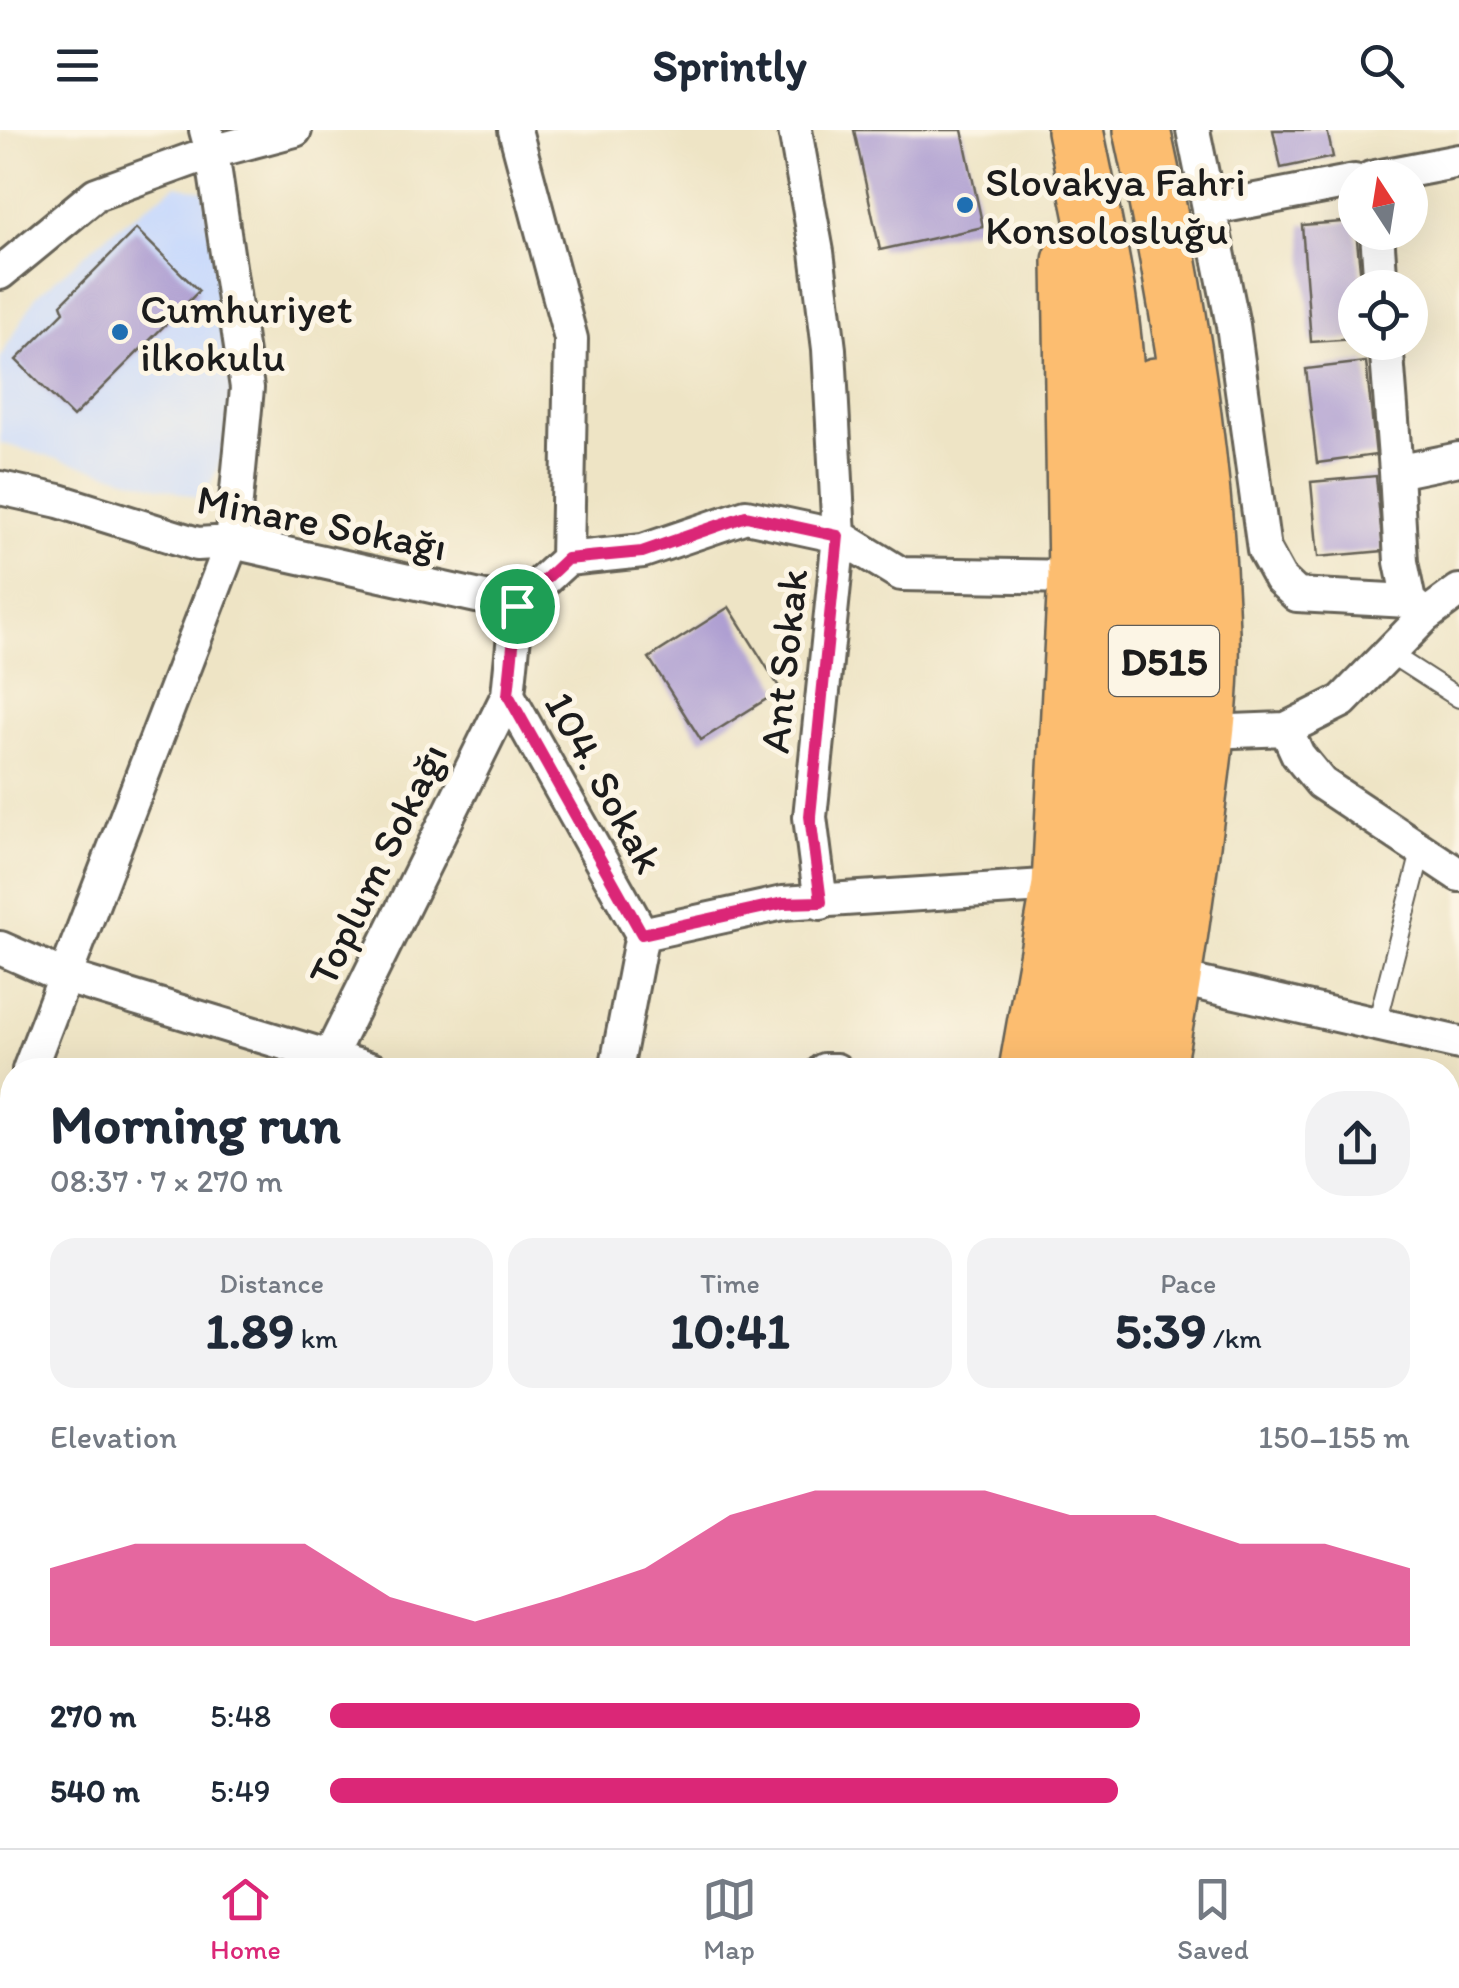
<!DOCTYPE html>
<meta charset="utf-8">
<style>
:root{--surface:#fff;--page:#f2f2f3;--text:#1f2937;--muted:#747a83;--line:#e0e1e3;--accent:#db2777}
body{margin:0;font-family:Itim,sans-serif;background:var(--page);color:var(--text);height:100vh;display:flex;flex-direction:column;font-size:38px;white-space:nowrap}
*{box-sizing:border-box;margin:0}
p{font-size:32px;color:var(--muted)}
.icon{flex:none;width:55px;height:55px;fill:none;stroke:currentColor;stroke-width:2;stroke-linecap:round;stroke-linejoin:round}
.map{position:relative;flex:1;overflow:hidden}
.sheet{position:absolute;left:0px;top:928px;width:1460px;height:792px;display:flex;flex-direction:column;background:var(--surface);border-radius:40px 40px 0 0;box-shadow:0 10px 40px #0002}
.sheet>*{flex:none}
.needle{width:65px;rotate:348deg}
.fabs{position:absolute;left:1338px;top:30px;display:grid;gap:20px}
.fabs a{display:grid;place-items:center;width:90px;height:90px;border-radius:50%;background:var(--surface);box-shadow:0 10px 40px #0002;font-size:50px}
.pin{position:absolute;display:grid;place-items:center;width:85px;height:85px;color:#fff;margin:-42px;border:5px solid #fff;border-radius:50%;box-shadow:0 2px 10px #0007}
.round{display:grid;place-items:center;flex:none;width:105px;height:105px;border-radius:40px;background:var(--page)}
.head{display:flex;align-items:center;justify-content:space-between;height:170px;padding:0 50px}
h1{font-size:55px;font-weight:700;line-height:75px}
.figures{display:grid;grid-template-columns:repeat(3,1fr);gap:15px;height:170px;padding:10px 50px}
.figures div{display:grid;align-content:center;border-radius:25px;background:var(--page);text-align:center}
.figures b{font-size:50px;font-weight:700}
.figures small{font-size:28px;font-weight:400}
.figures p{font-size:28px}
.chart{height:280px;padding:20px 50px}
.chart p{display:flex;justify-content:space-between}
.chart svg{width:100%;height:180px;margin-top:10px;fill:var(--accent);opacity:.7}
ul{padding:0 50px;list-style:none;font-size:32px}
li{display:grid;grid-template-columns:160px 120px 1fr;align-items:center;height:75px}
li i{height:25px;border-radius:12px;background:var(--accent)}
header{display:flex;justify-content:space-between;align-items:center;height:130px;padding:0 50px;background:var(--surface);font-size:45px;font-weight:700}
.tab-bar{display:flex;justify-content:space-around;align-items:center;height:140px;border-top:2px solid var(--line);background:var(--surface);font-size:28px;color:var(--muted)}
.tab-bar a{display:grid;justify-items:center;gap:5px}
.tab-bar .active{color:var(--accent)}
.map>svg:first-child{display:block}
.built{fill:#ccdbfa}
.building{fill:#ae9fd2}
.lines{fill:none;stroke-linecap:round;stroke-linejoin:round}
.service-casing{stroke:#666257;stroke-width:22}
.minor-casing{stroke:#666257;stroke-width:38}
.secondary-casing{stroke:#666257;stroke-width:52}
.trunk-casing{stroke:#666257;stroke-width:60}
.service{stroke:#fff;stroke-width:18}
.minor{stroke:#fff;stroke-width:32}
.secondary{stroke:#fee5c5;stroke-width:48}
.trunk{stroke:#fcbd6f;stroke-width:55}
.trunk-bridge-casing{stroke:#666257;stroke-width:60;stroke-linecap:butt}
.trunk-bridge{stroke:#fcbd6f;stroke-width:55}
.route-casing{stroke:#fff;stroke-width:20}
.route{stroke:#db2777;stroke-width:12}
.poi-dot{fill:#1f6fb2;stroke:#fcf5e5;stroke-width:4}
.labels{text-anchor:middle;stroke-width:10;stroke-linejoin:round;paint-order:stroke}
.shield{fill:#fcf5e5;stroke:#5f5d58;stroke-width:2.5}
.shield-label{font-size:40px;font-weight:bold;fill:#1c1c1c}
.poi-label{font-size:42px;fill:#1c1c1c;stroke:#fcf5e5;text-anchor:start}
.street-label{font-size:42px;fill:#1c1c1c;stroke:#fcf5e5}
</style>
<header><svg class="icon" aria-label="menu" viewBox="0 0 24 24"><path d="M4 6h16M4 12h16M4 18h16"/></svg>Sprintly<svg class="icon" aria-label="search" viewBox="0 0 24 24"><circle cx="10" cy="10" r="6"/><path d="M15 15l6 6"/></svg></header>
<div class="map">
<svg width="1459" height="1718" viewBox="0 0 1459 1718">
<rect width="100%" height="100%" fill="#fcf5e5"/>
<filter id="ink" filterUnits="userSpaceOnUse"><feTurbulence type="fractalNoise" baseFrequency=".01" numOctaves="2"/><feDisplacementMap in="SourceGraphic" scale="20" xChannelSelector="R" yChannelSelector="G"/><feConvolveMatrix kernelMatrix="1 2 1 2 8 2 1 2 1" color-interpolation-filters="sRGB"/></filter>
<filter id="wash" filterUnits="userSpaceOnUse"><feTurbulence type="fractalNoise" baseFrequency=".0048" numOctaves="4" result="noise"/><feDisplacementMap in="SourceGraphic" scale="40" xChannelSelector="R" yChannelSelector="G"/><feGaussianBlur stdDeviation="2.25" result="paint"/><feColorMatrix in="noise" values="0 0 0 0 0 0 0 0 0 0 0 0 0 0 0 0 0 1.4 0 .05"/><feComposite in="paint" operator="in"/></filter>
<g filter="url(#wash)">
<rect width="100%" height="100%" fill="#eee4c5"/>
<path class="built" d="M 176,55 L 204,61 L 236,258 L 225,323 L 203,369 L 0,313 L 0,228 L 36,166 L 111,102 Z"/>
<g id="blocks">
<path class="building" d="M 854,0 L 962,0 L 983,97 L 880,120 Z
M 1273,0 L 1327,0 L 1333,27 L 1281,38 Z
M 1355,91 L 1362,158 L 1355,158 L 1355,209 L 1311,212 L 1302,95 Z
M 136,99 L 199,161 L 73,287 L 16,230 L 64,182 L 61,174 Z
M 1366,232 L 1376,325 L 1317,333 L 1306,239 Z
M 1376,346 L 1383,421 L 1318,427 L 1311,352 Z
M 729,477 L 781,560 L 701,610 L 649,528 Z"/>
</g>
</g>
<g filter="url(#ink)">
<use href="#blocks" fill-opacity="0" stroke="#666257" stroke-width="2.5"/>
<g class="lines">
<defs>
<path id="service" d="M 1389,523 L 1459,568
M 1377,894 L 1421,722
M 1448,1645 L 1459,1648"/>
<path id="minor" d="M 515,0 L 571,209 L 567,429
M 795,0 L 817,122 L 829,219 L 839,406 L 810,687 L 821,773
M 1193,0 L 1233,195 L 1264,420 L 1280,449 L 1297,465 L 1409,471
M 1371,48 L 1459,31
M 1209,79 L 1355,51
M 1377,102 L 1381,158
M 0,143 L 96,64 L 212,22 L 295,0
M 1386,212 L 1396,342
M 0,358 L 59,371 L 197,414 L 232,412 L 517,475 L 567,429 L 643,421 L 746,386 L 839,406 L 901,444 L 1076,447
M 517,475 L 508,565 L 642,804 L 783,773 L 1060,755
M 1422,483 L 1409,471 L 1401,432 L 1396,342 L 1459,329
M 1286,599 L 1298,625 L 1321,653 L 1459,745
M 1207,602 L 1286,599 L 1342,571 L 1425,486 L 1459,461
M 0,818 L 66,847 L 373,940
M 1175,848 L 1459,913
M 29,940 L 232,412 L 247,258 L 212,22 L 206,0
M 323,940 L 508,565
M 616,940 L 642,804
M 824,940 L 836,940
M 0,1010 L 12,979
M 1448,1091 L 1459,1094
M 0,1177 L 12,1181
M 1448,1264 L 1459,1266
M 0,1614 L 12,1619
M 193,1708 L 210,1718
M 0,1712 L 9,1718
M 1112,1718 L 1115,1708
M 1330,1718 L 1332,1708"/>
<path id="secondary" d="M 0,1458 L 12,1461
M 690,1718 L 697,1708
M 844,1718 L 851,1708"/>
<path id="trunk" d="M 1142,0 C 1178,165 1206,334 1211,503 C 1213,567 1203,630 1195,692 C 1184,776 1173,858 1156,940
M 1027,940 L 1060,755 L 1076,447 L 1071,131
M 1069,940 C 1115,709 1132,467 1115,231 C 1109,153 1090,76 1075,0
M 1118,940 C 1145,806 1162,668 1164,531 C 1165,440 1160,348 1156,256
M 907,1708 L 920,1718
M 756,1718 L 763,1708"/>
</defs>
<use href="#service" class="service-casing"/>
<use href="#minor" class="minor-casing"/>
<use href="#secondary" class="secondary-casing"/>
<use href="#trunk" class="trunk-casing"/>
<use href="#service" class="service"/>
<use href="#minor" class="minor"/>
<use href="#secondary" class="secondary"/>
<use href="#trunk" class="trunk"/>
<defs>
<path id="trunk-bridge" d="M 806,1718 L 813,1708"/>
</defs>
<use href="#trunk-bridge" class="trunk-bridge-casing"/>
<use href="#trunk-bridge" class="trunk-bridge"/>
</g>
</g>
<g class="lines" filter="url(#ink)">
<defs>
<path id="route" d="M 746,386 L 838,406 L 810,686 L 821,772 L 783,773 L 642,804 L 508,565 L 517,476 L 567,429 L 642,422 Z"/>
</defs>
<use href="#route" class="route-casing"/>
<use href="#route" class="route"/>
</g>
<g class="poi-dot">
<circle cx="965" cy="75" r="10"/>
<circle cx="120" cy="202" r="10"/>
</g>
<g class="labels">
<rect class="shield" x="1109" y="496" width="110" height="70" rx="8"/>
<g class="shield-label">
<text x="1164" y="545">D515</text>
</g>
<g class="poi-label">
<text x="985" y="66">Slovakya Fahri<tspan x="985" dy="48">Konsolosluğu</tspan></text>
<text x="140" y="193">Cumhuriyet<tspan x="140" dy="48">ilkokulu</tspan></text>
</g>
<g class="street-label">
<text transform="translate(322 392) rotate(11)" y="15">Minare Sokağı</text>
<text transform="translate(783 531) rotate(-84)" y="15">Ant Sokak</text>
<text transform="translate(605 652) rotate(61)" y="15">104. Sokak</text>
<text transform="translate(377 734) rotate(-64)" y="15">Toplum Sokağı</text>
</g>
</g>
</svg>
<div class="fabs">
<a><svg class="needle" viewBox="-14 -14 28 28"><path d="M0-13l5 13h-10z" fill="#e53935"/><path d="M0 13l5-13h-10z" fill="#747a83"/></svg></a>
<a><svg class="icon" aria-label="locate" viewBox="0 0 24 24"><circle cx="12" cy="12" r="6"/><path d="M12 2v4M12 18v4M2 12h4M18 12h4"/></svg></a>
</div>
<div class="pin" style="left:517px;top:476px;background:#1e9e55"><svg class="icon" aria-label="arrive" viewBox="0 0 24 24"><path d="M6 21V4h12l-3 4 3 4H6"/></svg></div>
<section class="sheet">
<div class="head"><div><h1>Morning run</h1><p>08:37 · 7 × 270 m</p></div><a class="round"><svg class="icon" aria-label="share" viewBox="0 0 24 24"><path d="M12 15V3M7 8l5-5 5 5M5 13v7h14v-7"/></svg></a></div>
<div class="figures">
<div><p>Distance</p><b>1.89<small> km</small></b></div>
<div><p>Time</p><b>10:41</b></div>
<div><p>Pace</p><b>5:39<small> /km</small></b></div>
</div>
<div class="chart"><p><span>Elevation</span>150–155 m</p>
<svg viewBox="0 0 160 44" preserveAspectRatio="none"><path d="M0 44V25L10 19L20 19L30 19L40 32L50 38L60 32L70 25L80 12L90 6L100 6L110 6L120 12L130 12L140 19L150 19L160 25V44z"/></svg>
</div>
<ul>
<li><b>270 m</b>5:48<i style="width:75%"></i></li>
<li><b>540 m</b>5:49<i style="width:73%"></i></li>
</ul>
</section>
</div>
<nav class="tab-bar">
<a class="active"><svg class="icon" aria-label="home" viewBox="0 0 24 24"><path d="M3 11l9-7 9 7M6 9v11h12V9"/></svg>Home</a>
<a><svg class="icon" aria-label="map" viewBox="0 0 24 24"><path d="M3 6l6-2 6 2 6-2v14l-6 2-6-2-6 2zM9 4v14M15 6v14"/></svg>Map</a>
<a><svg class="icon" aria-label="saved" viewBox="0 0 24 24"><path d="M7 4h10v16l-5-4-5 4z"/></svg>Saved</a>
</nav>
